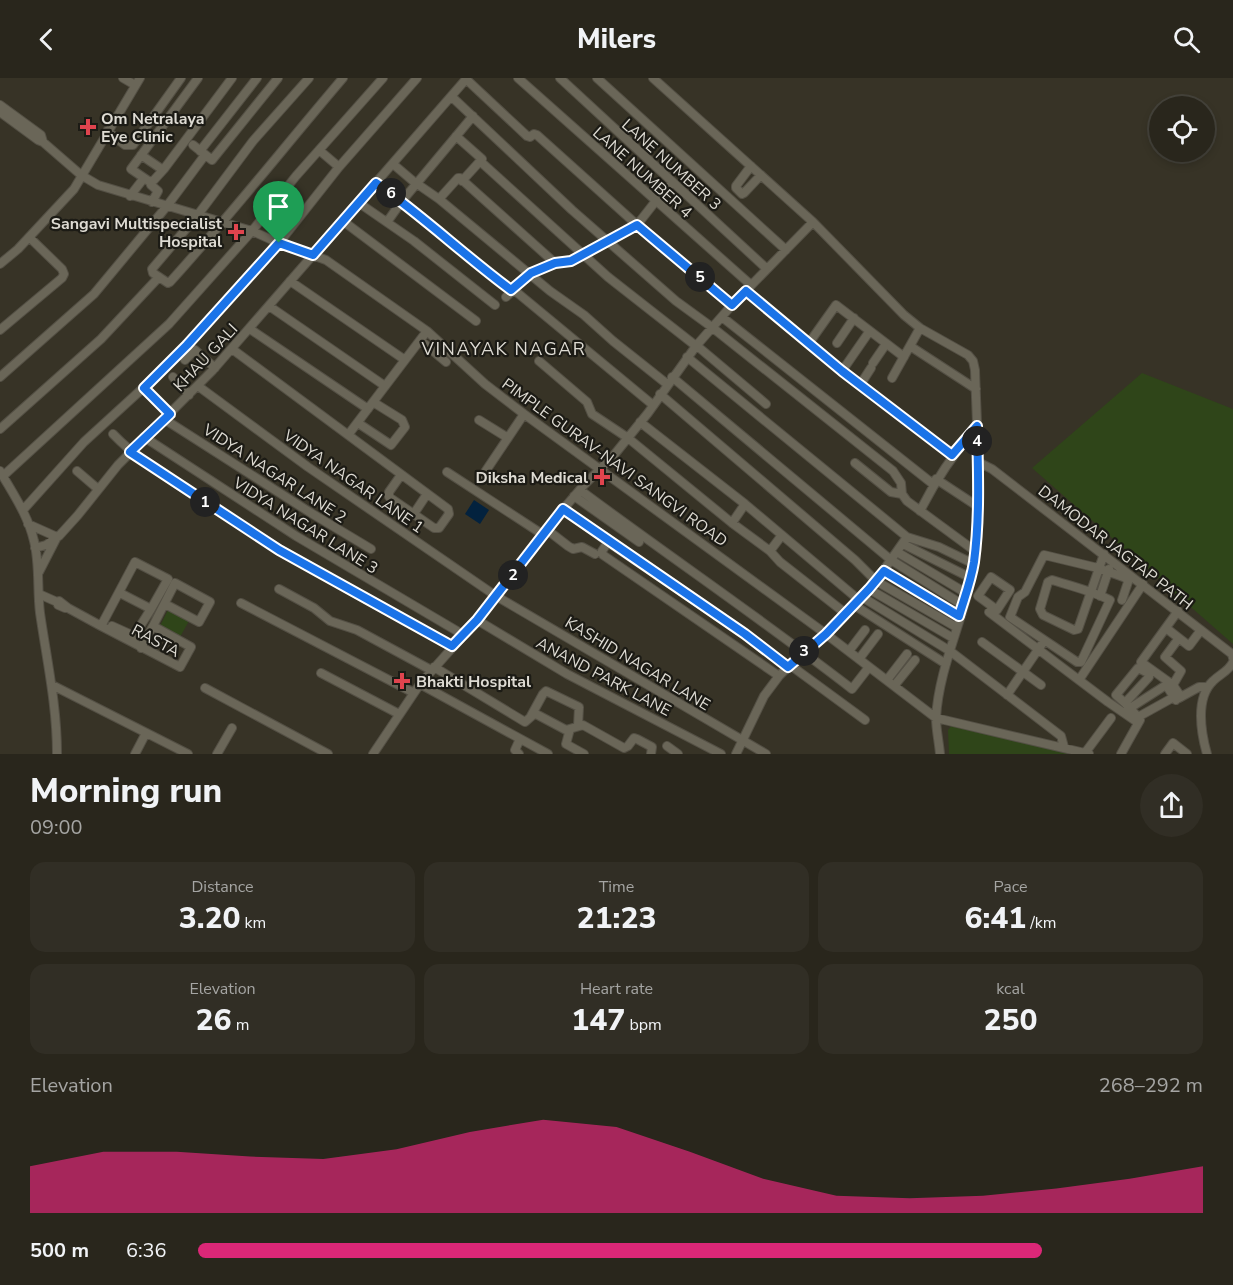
<!DOCTYPE html>
<meta charset="utf-8">
<style>
:root{--surface:#29261c;--page:#312e25;--text:#f1f3f6;--muted:#a5a5a3;--line:#45433b;--accent:#db2777}
body{margin:0;font-family:"Nunito Sans",sans-serif;background:var(--page);color:var(--text);height:100vh;display:flex;flex-direction:column;font-size:22px;white-space:nowrap}
*{box-sizing:border-box;margin:0}
p{font-size:20px;color:var(--muted)}
.icon{flex:none;width:33px;height:33px;fill:none;stroke:currentColor;stroke-width:2;stroke-linecap:round;stroke-linejoin:round}
.map{position:relative;height:676px;overflow:hidden}
.panel{display:flex;flex-direction:column;background:var(--surface);flex:1}
.panel>*{flex:none}
.fabs{position:absolute;left:1149px;top:18px;display:grid;gap:12px}
.fabs a{display:grid;place-items:center;width:66px;height:66px;border-radius:50%;background:var(--surface);box-shadow:0 3px 9px #0003,0 0 0 2px var(--line);font-size:30px}
.pin{position:absolute;display:grid;place-items:center;width:51px;height:51px;color:#fff;margin:-62px -26px;border-radius:50% 50% 50% 0;rotate:-45deg;box-shadow:0 0 6px #0007}
.pin .icon{rotate:45deg}
.km{position:absolute;width:30px;height:30px;margin:-15px;border-radius:50%;background:#222;color:#fff;font-size:16px;line-height:30px;text-align:center}
.round{display:grid;place-items:center;flex:none;width:63px;height:63px;border-radius:32px;background:var(--page)}
.summary{display:flex;align-items:center;justify-content:space-between;height:102px;padding:0 30px}
h1{font-size:33px;font-weight:800;line-height:45px}
.stats{display:grid;grid-template-columns:repeat(3,1fr);gap:9px;height:102px;padding:6px 30px}
.stats div{display:grid;align-content:center;border-radius:15px;background:var(--page);text-align:center}
.stats b{font-size:30px;font-weight:800}
.stats small{font-size:16px;font-weight:400}
.stats p{font-size:16px}
.chart{height:168px;padding:12px 30px}
.chart p{display:flex;justify-content:space-between}
.chart svg{width:100%;height:108px;margin-top:6px;fill:var(--accent);opacity:.7}
ul{padding:0 30px;list-style:none;font-size:20px}
li{display:grid;grid-template-columns:96px 72px 1fr;align-items:center;height:45px}
li i{height:15px;border-radius:8px;background:var(--accent)}
header{display:flex;justify-content:space-between;align-items:center;height:78px;padding:0 30px;background:var(--surface);font-size:27px;font-weight:800}
.map>svg:first-child{display:block}
.green{fill:#2f4519}
.water{fill:#03223e}
.lines{fill:none;stroke-linecap:round;stroke-linejoin:round}
.minor-casing{stroke:#545045;stroke-width:10}
.minor{stroke:#6a6658;stroke-width:8}
.route-casing{stroke:#fff;stroke-width:12}
.route{stroke:#1a73e8;stroke-width:8}
.health-dot{fill:#e0444e;stroke:#1c1b15;stroke-width:2}
.labels{text-anchor:middle;stroke-width:4.5;stroke-linejoin:round;paint-order:stroke}
.poi-label{font-size:16px;font-weight:bold;fill:#dedbd3;stroke:#1c1b15;text-anchor:start}
.street-label{font-size:16px;fill:#dedbd3;stroke:#1c1b15}
.neighbourhood-label{font-size:18px;letter-spacing:1.5px;fill:#dedbd3;stroke:#1c1b15}
</style>
<header><svg class="icon" aria-label="back" viewBox="0 0 24 24"><path d="M15 5l-7 7 7 7"/></svg>Milers<svg class="icon" aria-label="search" viewBox="0 0 24 24"><circle cx="10" cy="10" r="6"/><path d="M15 15l6 6"/></svg></header>
<div class="map">
<svg width="1233" height="676" viewBox="0 0 1233 676">
<rect width="100%" height="100%" fill="#373326"/>
<path class="green" d="M 1142,295 L 1233,331 L 1233,566 L 1032,390 Z
M 168,532 L 189,543 L 180,559 L 160,548 Z
M 952,647 L 1071,676 L 949,676 L 948,652 Z"/>
<path class="water" d="M 474,422 L 489,432 L 480,446 L 465,436 Z"/>
<g class="lines">
<defs>
<path id="minor" d="M 123,0 L 135,7
M 198,0 L 131,91 L 150,104 L 154,102 L 164,91 L 232,0
M 309,0 L 253,63 L 197,138 L 152,191 L 153,195 L 168,205 L 170,204 C 230,138 285,68 343,0
M 518,0 L 751,207
M 560,0 L 767,191
M 597,0 L 786,172
M 653,0 L 813,144 L 904,237 L 920,250 L 968,277 L 973,283 L 975,292 C 977,355 982,421 974,484 C 967,536 939,586 936,640 C 936,651 939,664 940,676
M 466,1 L 527,58 L 530,59 L 534,56 L 537,57 L 645,154 L 732,227
M 452,19 L 572,132 L 676,223 L 713,250 L 893,393 L 901,405 L 902,416 L 907,423 L 975,473
M 0,27 L 41,57 L 43,64
M 0,34 L 38,62 L 43,64 L 81,97 L 98,107 L 252,153 L 279,165 L 326,182 L 427,253 L 485,306 L 524,336 L 826,556 L 936,640 L 1089,676
M 107,53 L 125,67 L 133,67 L 181,0
M 456,58 L 482,81 L 462,103
M 193,67 L 212,82 L 278,0
M 319,72 L 339,89
M 200,73 L 257,0
M 141,77 L 163,92
M 481,84 L 608,199 L 696,268
M 393,86 L 413,103 L 439,121 L 550,213 L 584,237 L 613,263 L 667,306
M 751,88 L 736,108 L 736,110 L 742,116 L 744,115 L 761,97
M 150,104 L 151,107 L 158,113 L 152,124
M 376,105 C 423,138 465,178 511,212
M 130,118 L 144,100
M 439,121 L 458,100 L 460,100 L 555,185
M 655,124 L 672,104
M 359,125 L 414,163 L 495,227
M 343,143 L 476,243
M 387,144 L 402,123 L 473,38
M 0,186 L 18,171 L 74,111 L 140,0
M 290,203 L 405,282
M 514,212 L 653,327
M 746,213 L 842,293 L 953,377
M 506,219 L 531,195 L 555,185 L 571,183 L 637,147 L 655,124
M 269,228 L 385,308
M 722,239 L 933,406
M 250,251 L 368,331
M 0,252 L 62,200 L 64,196 L 62,191 L 29,159
M 420,262 L 446,284
M 809,265 L 836,227 L 904,279
M 837,265 L 854,240
M 696,267 L 766,326
M 910,268 L 976,311
M 232,271 L 448,431 L 449,436 L 439,450 L 434,450 L 389,419 L 389,414 L 401,397
M 687,279 L 907,459 L 939,469 L 974,486
M 185,282 L 195,272 L 215,290
M 539,283 L 587,324 L 592,336 L 628,360 L 732,445 L 770,473 L 780,484 L 845,535
M 873,285 L 886,266
M 842,293 L 869,254
M 0,299 L 94,216 L 167,128 L 205,77
M 173,299 L 189,317
M 672,299 L 891,482 L 963,527
M 892,300 L 920,250
M 860,307 L 871,290
M 198,308 L 308,389 L 496,518 L 766,676
M 144,310 L 169,336
M 660,316 L 855,482 L 876,503 L 956,549
M 164,341 L 311,435 L 371,471
M 479,342 L 508,360
M 640,344 L 745,426 L 859,522
M 358,345 L 391,367 L 405,349 L 402,342 L 373,324
M 0,351 L 101,261 L 159,199
M 113,356 C 138,382 170,401 200,421 C 281,475 366,522 452,568
M 348,357 L 427,253
M 144,359 L 296,458 L 457,553
M 978,384 L 992,391 L 1232,576 L 1233,580
M 855,385 L 891,414 L 902,416
M 0,393 C 13,416 28,437 34,463 C 40,486 37,511 40,535 C 47,583 57,628 57,676
M 77,393 L 98,411
M 447,394 L 542,456
M 483,397 L 524,336
M 3,398 L 169,246 L 252,153 L 296,98 L 383,0
M 936,401 L 977,428
M 580,412 C 670,479 763,542 852,611 L 869,589
M 574,418 L 639,464
M 563,431 L 608,464 L 602,473 L 603,477 L 779,598
M 23,432 L 84,364 L 154,300 L 187,267 L 279,165 L 339,89 L 417,0
M 920,433 C 936,401 954,375 977,348
M 413,437 L 427,416
M 732,445 L 745,426
M 28,446 L 57,459 L 39,494
M 546,451 L 568,468 L 573,471 L 582,469 L 595,476
M 608,464 L 730,546 L 788,589
M 903,466 L 971,500
M 35,470 L 46,467 L 59,458 L 78,437 L 118,387 L 212,293 L 467,0
M 770,473 L 782,457
M 897,474 L 966,515
M 1104,476 L 1078,551 L 1074,552 L 1043,537 L 1040,531 L 1048,504 L 1052,502 C 1071,508 1092,513 1110,522 L 1081,584 L 1077,584 L 1010,539 L 1018,519 L 1025,514 L 1044,477 L 1098,490 L 1126,500 L 1128,504 L 1122,522
M 884,493 L 959,539
M 991,499 L 1010,512 L 997,532 L 978,518 Z
M 279,511 L 314,530 L 330,543 L 357,552 L 431,592
M 869,511 L 953,560
M 39,516 L 57,524
M 1100,518 L 1109,491
M 862,519 L 950,573 L 1061,658 L 1064,669
M 59,523 L 68,530 L 65,530 L 58,527 L 57,524 Z
M 241,525 L 414,615
M 854,527 L 946,586
M 68,530 L 101,548 L 135,484 L 168,501 L 151,531 L 120,515
M 1178,533 L 1141,584 L 1173,607 L 1181,619
M 989,534 L 1108,624 L 1137,644
M 477,542 L 567,596 L 721,676
M 101,548 L 180,589 L 191,569 L 153,548 L 175,505 L 210,524 L 199,544 L 165,526
M 112,548 L 134,558 L 151,531
M 1166,550 L 1189,568 L 1201,552
M 982,564 L 1041,607
M 141,570 L 153,548
M 849,573 L 865,552
M 859,581 L 878,556
M 790,587 L 865,642
M 434,589 L 525,644 L 533,637 L 536,636 L 566,652 L 583,647 L 624,670 L 628,668 L 634,660 L 637,661 L 652,669 L 651,676
M 321,595 L 399,636
M 887,602 L 907,576
M 1079,602 L 1143,506
M 420,606 L 548,676
M 52,607 L 188,676
M 1173,607 L 1181,593 L 1165,579 L 1179,560
M 894,608 L 915,582
M 205,610 L 328,676
M 1007,617 L 1044,563
M 1179,620 L 1199,609 L 1207,609
M 1125,625 L 1116,617 L 1138,590 L 1148,595 L 1149,599 L 1125,625 L 1138,639 L 1174,619
M 1127,632 L 1166,607 L 1176,622
M 531,638 L 543,616 L 546,613 L 579,629 L 578,648
M 570,651 L 566,666 L 584,676
M 667,668 L 678,676
M 1085,675 L 1111,640
M 135,676 L 146,655
M 217,676 L 232,650
M 373,676 L 420,606 L 477,542 L 532,473 L 542,456 L 583,408 L 614,377 L 648,335 L 696,268 L 732,227 L 813,144
M 519,676 L 515,672 L 520,661
M 736,676 L 764,618 L 779,598 L 800,577 L 826,556 L 862,519 L 876,503 L 907,459
M 1121,676 L 1140,642
M 1165,676 L 1173,665 L 1187,676
M 1207,676 C 1201,655 1195,620 1213,603 C 1220,596 1229,593 1233,584"/>
</defs>
<use href="#minor" class="minor-casing"/>
<use href="#minor" class="minor"/>
</g>
<g class="lines">
<defs>
<path id="route" d="M 376,105 C 423,138 465,178 511,212 L 531,195 L 555,185 L 571,183 L 637,147 L 732,227 L 746,213 L 842,293 L 952,377 L 977,348 C 978,393 980,439 974,484 C 971,503 964,521 959,538 L 884,493 L 869,511 L 826,556 L 788,589 L 745,556 L 563,431 L 477,542 L 452,568 L 279,472 L 130,374 L 170,336 L 144,310 L 187,267 L 279,165 L 313,177 Z"/>
</defs>
<use href="#route" class="route-casing"/>
<use href="#route" class="route"/>
</g>
<g class="health-dot">
<path d="M85 40h6v6h6v6h-6v6h-6v-6h-6v-6h6z"/>
<path d="M233 145h6v6h6v6h-6v6h-6v-6h-6v-6h6z"/>
<path d="M599 390h6v6h6v6h-6v6h-6v-6h-6v-6h6z"/>
<path d="M399 594h6v6h6v6h-6v6h-6v-6h-6v-6h6z"/>
</g>
<g class="labels">
<g class="poi-label">
<text x="101" y="46">Om Netralaya<tspan x="101" dy="18">Eye Clinic</tspan></text>
<text x="222" y="151" text-anchor="end">Sangavi Multispecialist<tspan x="222" dy="18">Hospital</tspan></text>
<text x="588" y="405" text-anchor="end">Diksha Medical</text>
<text x="416" y="609">Bhakti Hospital</text>
</g>
<g class="street-label">
<text transform="translate(672 86) rotate(42)" y="6">LANE NUMBER 3</text>
<text transform="translate(643 94) rotate(42)" y="6">LANE NUMBER 4</text>
<text transform="translate(205 279) rotate(-47)" y="6">KHAU GALI</text>
<text transform="translate(615 384) rotate(36)" y="6">PIMPLE GURAV-NAVI SANGVI ROAD</text>
<text transform="translate(275 395) rotate(33)" y="6">VIDYA NAGAR LANE 2</text>
<text transform="translate(354 403) rotate(35)" y="6">VIDYA NAGAR LANE 1</text>
<text transform="translate(306 447) rotate(32)" y="6">VIDYA NAGAR LANE 3</text>
<text transform="translate(1116 469) rotate(38)" y="6">DAMODAR JAGTAP PATH</text>
<text transform="translate(156 562) rotate(28)" y="6">RASTA</text>
<text transform="translate(638 585) rotate(31)" y="6">KASHID NAGAR LANE</text>
<text transform="translate(604 598) rotate(28)" y="6">ANAND PARK LANE</text>
</g>
<g class="neighbourhood-label">
<text x="504" y="277">VINAYAK NAGAR</text>
</g>
</g>
</svg>
<div class="fabs">
<a><svg class="icon" aria-label="locate" viewBox="0 0 24 24"><circle cx="12" cy="12" r="6"/><path d="M12 2v4M12 18v4M2 12h4M18 12h4"/></svg></a>
</div>
<div class="pin" style="left:279px;top:165px;background:#1e9e55"><svg class="icon" aria-label="arrive" viewBox="0 0 24 24"><path d="M6 21V4h12l-3 4 3 4H6"/></svg></div>
<b class="km" style="left:205px;top:424px">1</b>
<b class="km" style="left:513px;top:497px">2</b>
<b class="km" style="left:804px;top:573px">3</b>
<b class="km" style="left:977px;top:363px">4</b>
<b class="km" style="left:700px;top:199px">5</b>
<b class="km" style="left:391px;top:115px">6</b>
</div>
<section class="panel">
<div class="summary"><div><h1>Morning run</h1><p>09:00</p></div><a class="round"><svg class="icon" aria-label="share" viewBox="0 0 24 24"><path d="M12 15V3M7 8l5-5 5 5M5 13v7h14v-7"/></svg></a></div>
<div class="stats">
<div><p>Distance</p><b>3.20<small> km</small></b></div>
<div><p>Time</p><b>21:23</b></div>
<div><p>Pace</p><b>6:41<small> /km</small></b></div>
</div>
<div class="stats">
<div><p>Elevation</p><b>26<small> m</small></b></div>
<div><p>Heart rate</p><b>147<small> bpm</small></b></div>
<div><p>kcal</p><b>250</b></div>
</div>
<div class="chart"><p><span>Elevation</span>268–292 m</p>
<svg viewBox="0 0 160 44" preserveAspectRatio="none"><path d="M0 44V25L10 19L20 19L30 21L40 22L50 18L60 11L70 6L80 9L90 19L100 30L110 37L120 38L130 37L140 34L150 30L160 25V44z"/></svg>
</div>
<ul>
<li><b>500 m</b>6:36<i style="width:84%"></i></li>
</ul>
</section>
